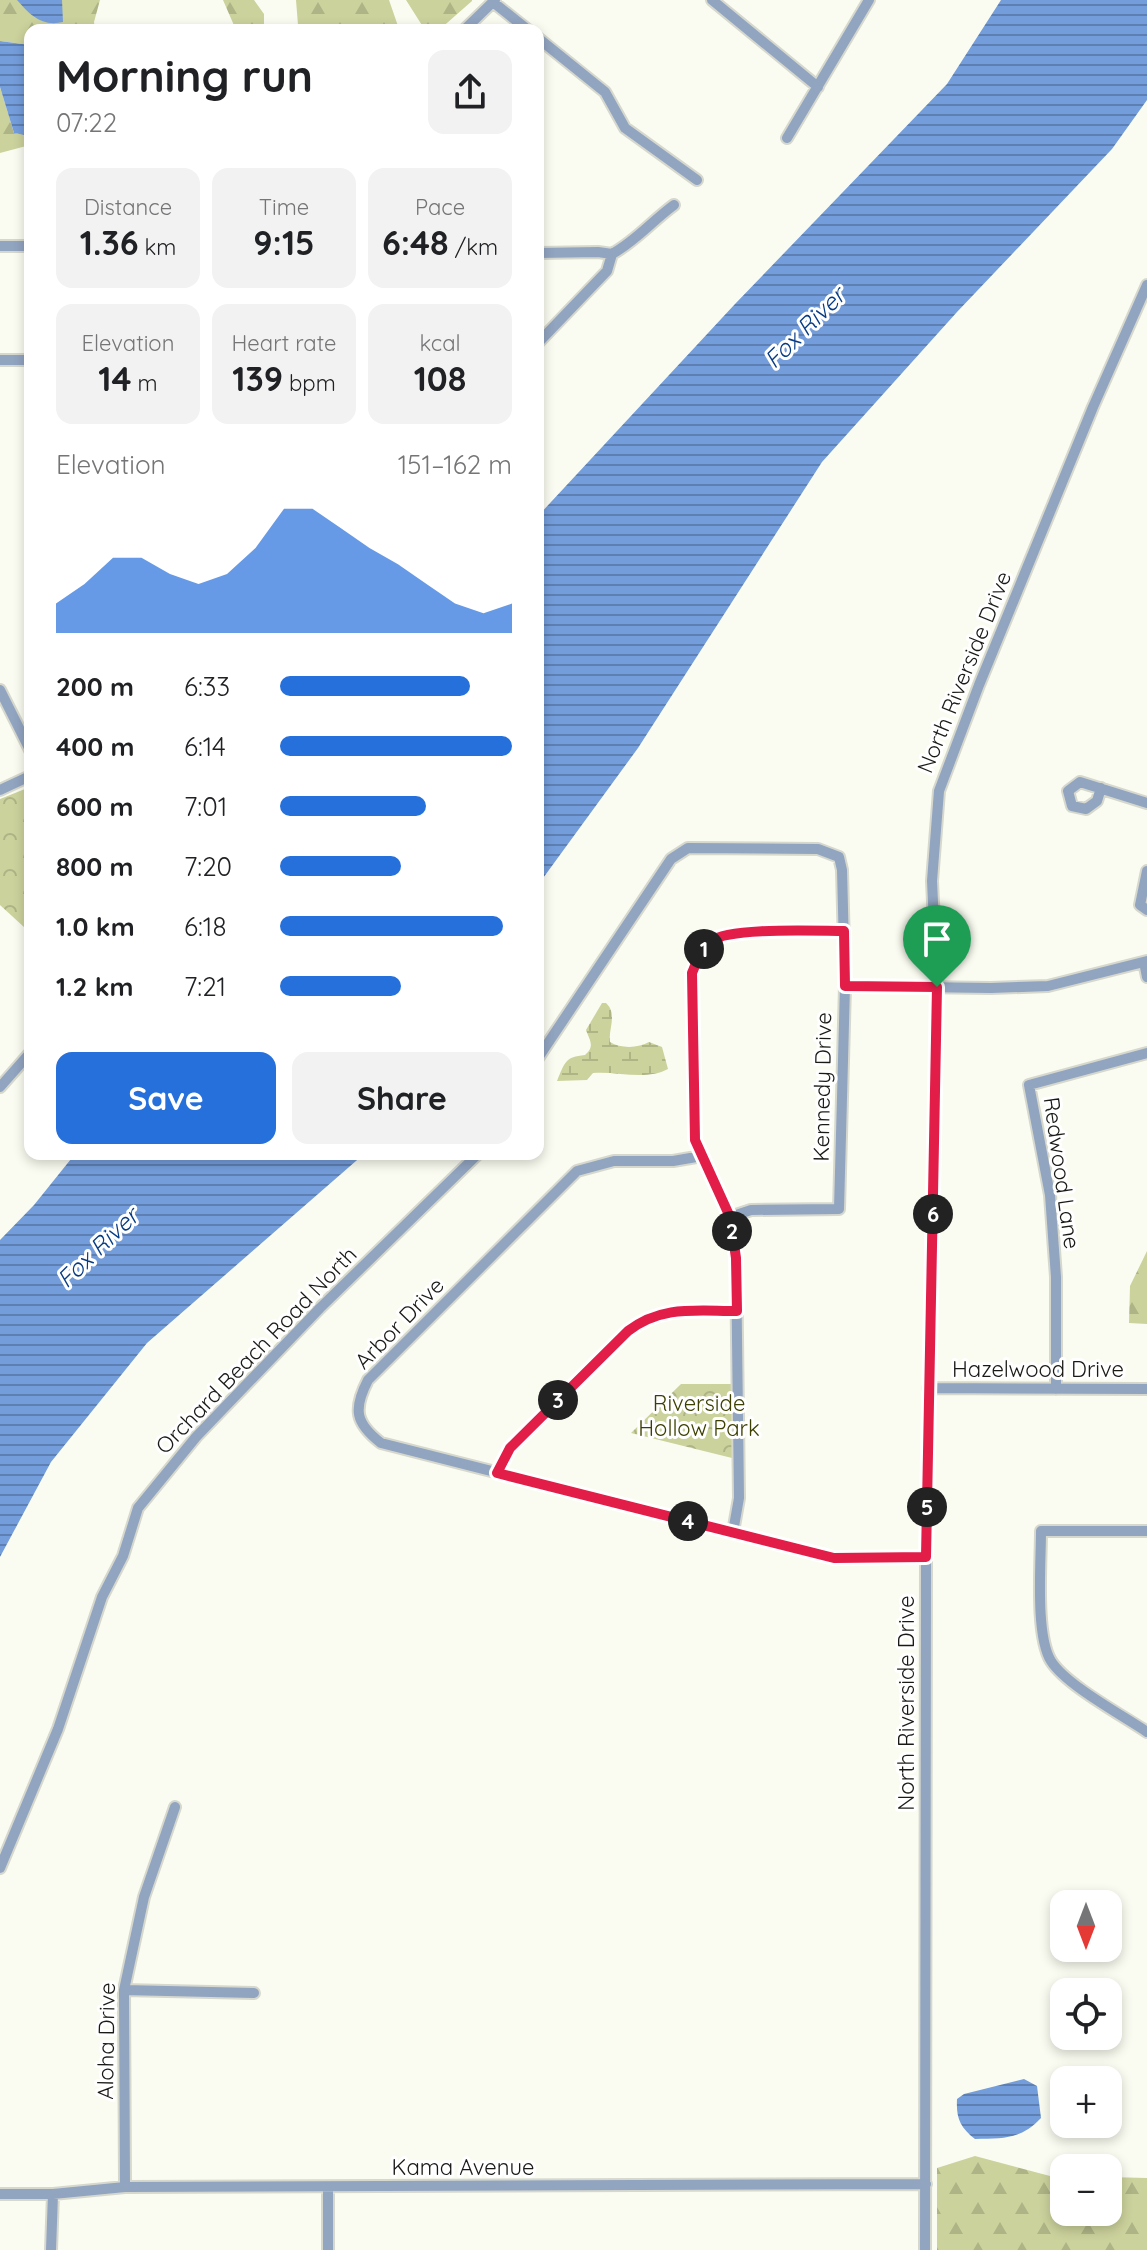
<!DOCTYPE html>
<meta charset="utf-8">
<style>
:root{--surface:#fff;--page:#f2f2f2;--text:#202124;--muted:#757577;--accent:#2670dc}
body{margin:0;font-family:Quicksand,sans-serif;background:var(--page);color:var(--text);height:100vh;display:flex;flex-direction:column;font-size:30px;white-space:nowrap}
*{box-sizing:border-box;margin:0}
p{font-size:26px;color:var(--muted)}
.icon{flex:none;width:44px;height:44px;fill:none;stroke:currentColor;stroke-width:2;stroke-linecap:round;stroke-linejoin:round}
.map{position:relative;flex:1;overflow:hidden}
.details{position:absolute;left:24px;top:24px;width:520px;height:1136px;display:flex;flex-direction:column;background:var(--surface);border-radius:16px;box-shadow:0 4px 12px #0003}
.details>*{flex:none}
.needle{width:52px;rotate:180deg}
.fabs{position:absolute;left:1050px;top:1890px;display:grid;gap:16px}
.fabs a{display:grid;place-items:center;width:72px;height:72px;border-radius:16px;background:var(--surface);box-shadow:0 4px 12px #0003;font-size:40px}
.pin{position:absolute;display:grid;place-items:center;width:68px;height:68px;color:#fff;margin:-82px -34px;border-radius:50% 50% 50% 0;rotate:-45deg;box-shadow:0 0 8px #0007}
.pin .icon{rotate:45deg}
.km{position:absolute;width:40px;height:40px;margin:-20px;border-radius:50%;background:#222;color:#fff;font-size:22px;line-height:40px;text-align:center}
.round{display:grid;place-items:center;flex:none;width:84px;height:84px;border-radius:16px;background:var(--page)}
.headline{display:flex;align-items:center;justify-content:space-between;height:136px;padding:0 32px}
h1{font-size:44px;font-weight:800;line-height:60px}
.stats{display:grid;grid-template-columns:repeat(3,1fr);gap:12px;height:136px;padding:8px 32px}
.stats div{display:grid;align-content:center;border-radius:16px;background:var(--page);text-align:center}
.stats b{font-size:34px;font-weight:800}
.stats small{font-size:22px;font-weight:400}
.stats p{font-size:22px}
.chart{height:224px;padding:16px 32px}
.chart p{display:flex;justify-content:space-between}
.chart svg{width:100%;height:144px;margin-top:8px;fill:var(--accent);opacity:.7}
.button{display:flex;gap:16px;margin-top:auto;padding:16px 32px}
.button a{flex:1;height:92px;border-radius:16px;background:var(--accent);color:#fff;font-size:32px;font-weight:800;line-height:92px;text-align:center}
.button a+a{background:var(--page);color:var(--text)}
ul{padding:0 32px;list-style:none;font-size:26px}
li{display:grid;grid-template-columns:128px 96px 1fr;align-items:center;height:60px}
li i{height:20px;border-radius:10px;background:var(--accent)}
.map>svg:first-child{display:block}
.forest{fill:url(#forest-firs)}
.wetland{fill:url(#wetland-marsh)}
.park{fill:url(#park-crowns)}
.water{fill:url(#water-rules)}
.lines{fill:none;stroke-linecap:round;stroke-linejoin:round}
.minor-casing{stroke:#d6d8ce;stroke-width:14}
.minor{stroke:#91a4c0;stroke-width:10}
.route-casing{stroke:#fff;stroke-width:16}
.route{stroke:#e11d48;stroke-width:10}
.labels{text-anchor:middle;stroke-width:6;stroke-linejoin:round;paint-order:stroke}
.street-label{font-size:22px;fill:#191916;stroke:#fff}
.park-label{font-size:22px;fill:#3d4000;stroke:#fff}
.water-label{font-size:24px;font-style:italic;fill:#063c84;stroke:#fff}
</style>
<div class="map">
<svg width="1147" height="2250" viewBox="0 0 1147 2250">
<defs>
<pattern id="forest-firs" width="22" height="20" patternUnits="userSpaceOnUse" patternTransform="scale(2)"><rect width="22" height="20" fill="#ccd29c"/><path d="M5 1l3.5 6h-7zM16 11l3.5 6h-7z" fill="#afb486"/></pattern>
<pattern id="wetland-marsh" width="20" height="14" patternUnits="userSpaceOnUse" patternTransform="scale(2)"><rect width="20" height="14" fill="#ccd29c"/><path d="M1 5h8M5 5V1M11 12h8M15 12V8" fill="none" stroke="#afb486"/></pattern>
<pattern id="park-crowns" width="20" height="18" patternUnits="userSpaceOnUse" patternTransform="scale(2)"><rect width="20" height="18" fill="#ccd29c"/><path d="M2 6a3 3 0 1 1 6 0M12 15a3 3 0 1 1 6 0" fill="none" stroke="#afb486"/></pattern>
<pattern id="water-rules" width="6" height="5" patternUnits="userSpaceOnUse" patternTransform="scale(2)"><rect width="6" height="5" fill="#749ddb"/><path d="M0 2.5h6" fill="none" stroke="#5e7fb1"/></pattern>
</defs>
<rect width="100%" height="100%" fill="#fafcf1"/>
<path class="forest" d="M 0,0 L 100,0 L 94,22 L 95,30 L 30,30 L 30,45 L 0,41 Z
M 223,0 L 254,0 L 264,14 L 264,30 L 236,30 Z
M 296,0 L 389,0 L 398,26 L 395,30 L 295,30 L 298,25 Z
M 406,0 L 472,0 L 472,1 L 439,30 L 425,30 Z
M 0,87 L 14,133 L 30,136 L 30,145 L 0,153 Z
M 1147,1251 L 1147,1324 L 1129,1323 L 1130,1286 Z
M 975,2156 L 1050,2176 L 1064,2176 L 1064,2212 L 1108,2212 L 1108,2177 L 1147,2178 L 1147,2250 L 937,2250 L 937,2168 Z"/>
<path class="wetland" d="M 602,1003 L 606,1003 C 618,1014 608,1029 610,1042 C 621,1049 639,1048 649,1042 L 662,1047 L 668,1069 C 646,1081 618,1071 593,1073 L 587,1080 L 557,1081 C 565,1062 565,1057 585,1055 C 595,1046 590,1041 586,1030 Z"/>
<path class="park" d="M 30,787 L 30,921 L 25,928 L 0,905 L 0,799 Z
M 681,1384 L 732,1384 L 732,1458 L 631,1433 Z"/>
<path class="water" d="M 17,0 L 62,0 L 63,22 C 42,27 30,15 17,0 Z
M 1001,0 L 1147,0 L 1147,100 L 1112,149 L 957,312 L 822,462 L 638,748 L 538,885 L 538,516 L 735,304 L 947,84 Z
M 0,41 L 30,45 L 30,136 L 14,133 L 0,87 Z
M 75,1154 L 364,1154 L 147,1343 L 51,1462 L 0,1557 L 0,1240 L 34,1205 Z
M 1081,2066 L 1088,2071 L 1087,2076 L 1064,2080 L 1064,2086 L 1057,2095 L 1053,2094 L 1051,2086 C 1058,2074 1067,2069 1081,2066 Z
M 1024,2079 L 1037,2086 L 1041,2118 C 1020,2140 1004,2138 975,2139 C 960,2127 956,2118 957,2099 L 964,2094 Z"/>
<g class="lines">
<defs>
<path id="minor" d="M 712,0 L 818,87
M 493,2 L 528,30
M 464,30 L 495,0
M 538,38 L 605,92 L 625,128 L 697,180
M 787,138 L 869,0
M 0,246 L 30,246
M 538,253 L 598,252 L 612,254
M 612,254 C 636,241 652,221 674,205
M 538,343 L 607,271 L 612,254
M 0,360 L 30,360
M 0,690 L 30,750
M 1101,788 L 1097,801 L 1086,809 L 1072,806 L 1068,791 L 1080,782 L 1147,803
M 0,790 L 30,776
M 1147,871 L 1140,905 L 1147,910
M 1144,962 L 1147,977
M 845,986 L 991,988 L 1048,986 L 1147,961
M 538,1058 L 671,859 L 688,848 L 818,849 L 839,857 L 842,870 L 845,986 L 839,1209 L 751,1210 L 730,1217
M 0,1087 L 30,1053
M 702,1156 L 673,1161 L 614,1161 L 577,1171 L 368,1380 C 353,1409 355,1423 381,1443 L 834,1558 L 926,1557
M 928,1388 L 1147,1389
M 1056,1389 L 1056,1277 L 1050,1195 L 1029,1085 L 1147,1053
M 497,1473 L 510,1448 L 628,1331 C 661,1305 696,1311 737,1311
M 1147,1531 L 1041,1531 C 1041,1563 1035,1635 1051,1661 C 1066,1685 1122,1715 1147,1732
M 733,1532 L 739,1498 L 736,1258 L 730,1217 L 695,1140 L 692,973 C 697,961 701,949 711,941 C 729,926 817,931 844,931
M 0,1868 L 58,1729 L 102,1597 L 123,1556 L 138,1508 L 196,1437 L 320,1308 L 478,1154
M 124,1990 L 254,1993
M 125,2187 L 124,1990 L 144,1897 L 175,1807
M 328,2188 L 328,2250
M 0,2194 L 53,2194 L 125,2187 L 926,2184
M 51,2250 L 53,2194
M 925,2250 L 926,1557 L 937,987 L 932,881 L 939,791 L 979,685 L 1093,407 L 1147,285"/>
</defs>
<use href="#minor" class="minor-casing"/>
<use href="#minor" class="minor"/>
</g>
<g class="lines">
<defs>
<path id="route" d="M 844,931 L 845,986 L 937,987 L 926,1557 L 834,1558 L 497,1473 L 510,1448 L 628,1331 C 662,1305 696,1311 737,1311 L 736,1258 L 730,1217 L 695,1140 L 692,973 C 697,961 701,949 711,941 C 729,927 817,931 844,931 Z"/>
</defs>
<use href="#route" class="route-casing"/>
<use href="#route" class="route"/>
</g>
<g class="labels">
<g class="street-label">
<text transform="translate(964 672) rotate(-68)" y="8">North Riverside Drive</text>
<text transform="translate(822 1087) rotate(-89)" y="8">Kennedy Drive</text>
<text transform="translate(1062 1173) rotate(82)" y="8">Redwood Lane</text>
<text transform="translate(399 1323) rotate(-46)" y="8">Arbor Drive</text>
<text transform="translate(256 1350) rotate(-46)" y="8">Orchard Beach Road North</text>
<text x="1038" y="1377">Hazelwood Drive</text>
<text transform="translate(906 1703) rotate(-90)" y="8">North Riverside Drive</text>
<text transform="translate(106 2041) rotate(-89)" y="8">Aloha Drive</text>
<text x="463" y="2175">Kama Avenue</text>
</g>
<g class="park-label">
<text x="699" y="1411">Riverside<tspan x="699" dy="25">Hollow Park</tspan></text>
</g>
<g class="water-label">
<text transform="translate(805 328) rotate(-45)" y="8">Fox River</text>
<text transform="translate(98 1248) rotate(-44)" y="8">Fox River</text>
</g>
</g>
</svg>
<div class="fabs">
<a><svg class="needle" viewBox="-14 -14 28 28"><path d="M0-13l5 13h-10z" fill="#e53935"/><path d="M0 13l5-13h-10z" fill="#757577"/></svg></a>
<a><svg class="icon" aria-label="locate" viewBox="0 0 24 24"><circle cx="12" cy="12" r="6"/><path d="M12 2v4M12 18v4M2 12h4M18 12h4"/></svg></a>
<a>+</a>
<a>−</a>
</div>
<div class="pin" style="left:937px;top:987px;background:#1e9e55"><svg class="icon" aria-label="arrive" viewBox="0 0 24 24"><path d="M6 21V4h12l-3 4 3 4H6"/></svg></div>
<b class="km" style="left:704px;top:949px">1</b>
<b class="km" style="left:732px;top:1231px">2</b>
<b class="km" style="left:558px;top:1400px">3</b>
<b class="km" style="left:688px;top:1521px">4</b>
<b class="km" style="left:927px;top:1507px">5</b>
<b class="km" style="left:933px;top:1214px">6</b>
<section class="details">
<div class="headline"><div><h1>Morning run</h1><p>07:22</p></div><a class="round"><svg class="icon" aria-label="share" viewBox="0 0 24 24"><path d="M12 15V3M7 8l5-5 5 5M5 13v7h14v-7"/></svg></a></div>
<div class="stats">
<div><p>Distance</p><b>1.36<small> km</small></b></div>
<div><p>Time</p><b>9:15</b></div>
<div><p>Pace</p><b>6:48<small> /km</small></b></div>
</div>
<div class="stats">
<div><p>Elevation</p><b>14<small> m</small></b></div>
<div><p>Heart rate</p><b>139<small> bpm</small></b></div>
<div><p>kcal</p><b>108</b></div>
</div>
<div class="chart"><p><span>Elevation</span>151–162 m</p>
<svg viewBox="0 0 160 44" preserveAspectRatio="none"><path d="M0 44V35L10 29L20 21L30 21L40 26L50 29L60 26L70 18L80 6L90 6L100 12L110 18L120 23L130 29L140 35L150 38L160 35V44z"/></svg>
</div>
<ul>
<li><b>200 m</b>6:33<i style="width:82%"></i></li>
<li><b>400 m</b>6:14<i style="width:100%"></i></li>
<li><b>600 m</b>7:01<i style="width:63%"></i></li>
<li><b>800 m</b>7:20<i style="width:52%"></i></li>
<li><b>1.0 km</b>6:18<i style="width:96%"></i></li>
<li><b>1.2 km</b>7:21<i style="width:52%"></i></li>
</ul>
<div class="button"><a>Save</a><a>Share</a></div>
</section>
</div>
